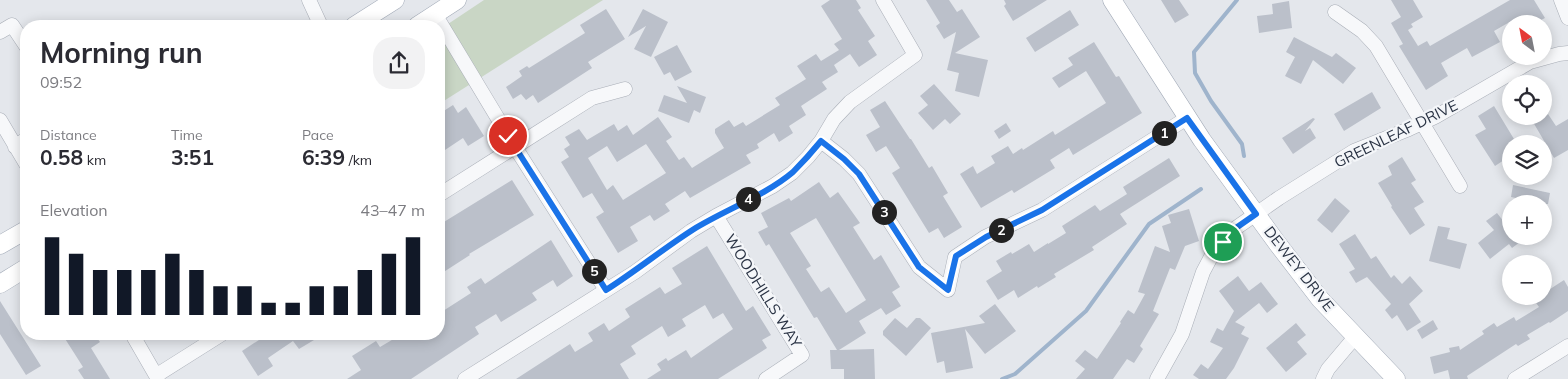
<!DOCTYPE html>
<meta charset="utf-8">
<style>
:root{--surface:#fff;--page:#f2f2f3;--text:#2b2b33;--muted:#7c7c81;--accent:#111827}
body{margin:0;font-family:Mulish,sans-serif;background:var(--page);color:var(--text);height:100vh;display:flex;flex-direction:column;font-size:19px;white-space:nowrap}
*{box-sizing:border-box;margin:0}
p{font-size:16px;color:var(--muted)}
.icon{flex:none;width:28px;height:28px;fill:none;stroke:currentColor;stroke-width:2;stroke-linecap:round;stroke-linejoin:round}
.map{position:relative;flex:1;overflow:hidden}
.sheet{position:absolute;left:20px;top:20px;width:425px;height:320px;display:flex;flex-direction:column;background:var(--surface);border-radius:20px;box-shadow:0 2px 12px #0003}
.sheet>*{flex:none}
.needle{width:32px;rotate:328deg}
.fabs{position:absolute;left:1502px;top:15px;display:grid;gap:10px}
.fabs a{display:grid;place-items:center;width:50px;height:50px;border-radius:50%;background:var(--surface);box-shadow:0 2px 12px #0003;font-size:25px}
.pin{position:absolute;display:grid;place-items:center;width:42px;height:42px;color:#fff;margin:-21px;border:2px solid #fff;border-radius:50%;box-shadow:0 1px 5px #0007}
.km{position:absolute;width:25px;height:25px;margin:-12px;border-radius:50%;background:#222;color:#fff;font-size:14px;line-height:25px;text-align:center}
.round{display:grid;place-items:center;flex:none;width:52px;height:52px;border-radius:20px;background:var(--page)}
.overview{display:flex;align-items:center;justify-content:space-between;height:85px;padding:0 20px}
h1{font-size:28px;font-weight:700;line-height:38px}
.stats{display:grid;grid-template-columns:repeat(3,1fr);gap:8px;height:85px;padding:5px 20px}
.stats div{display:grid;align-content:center}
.stats b{font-size:21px;font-weight:700}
.stats small{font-size:14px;font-weight:400}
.stats p{font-size:14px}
.chart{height:140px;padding:10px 20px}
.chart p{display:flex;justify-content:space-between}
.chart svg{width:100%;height:90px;margin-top:5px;stroke:var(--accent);stroke-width:6}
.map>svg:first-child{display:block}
.green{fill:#c9d6c5}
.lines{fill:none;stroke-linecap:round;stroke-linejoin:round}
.stream{stroke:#9fb4cc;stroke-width:4}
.building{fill:#bbc0ca;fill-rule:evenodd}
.minor-casing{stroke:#a9aeb7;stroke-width:15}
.major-casing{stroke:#a3abb8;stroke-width:19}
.minor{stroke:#f7f8fa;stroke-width:14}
.major{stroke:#fff;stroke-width:18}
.route-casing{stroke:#fff;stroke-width:10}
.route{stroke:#1a73e8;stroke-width:6}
.labels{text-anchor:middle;stroke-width:4.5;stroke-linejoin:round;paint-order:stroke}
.street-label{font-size:15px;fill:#2b3445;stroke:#f4f6f9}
</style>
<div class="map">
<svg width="1568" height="379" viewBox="0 0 1568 379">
<rect width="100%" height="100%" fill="#e4e7ec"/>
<path class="green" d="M 484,0 L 603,0 L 439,104 L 439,30 Z"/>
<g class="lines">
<path class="stream" d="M 1237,0 L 1194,52 L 1195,73 L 1211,101 L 1242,144 L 1244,156
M 1002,379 L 1015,374 L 1086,311 L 1149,224 L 1201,189"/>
</g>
<path class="building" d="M 830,0 L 856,0 L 861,8 L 858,10 L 875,36 L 868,41 L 877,55 L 859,67 L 850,54 L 834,65 L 838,72 L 822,82 L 827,89 L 801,106 L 806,115 L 789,126 L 793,133 L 779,142 L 774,133 L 757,144 L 759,148 L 746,155 L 751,163 L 690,198 L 685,191 L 665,204 L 670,211 L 654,221 L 650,215 L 630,227 L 638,241 L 618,253 L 596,217 L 604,212 L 592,193 L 583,198 L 561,162 L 569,157 L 564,149 L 570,145 L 565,137 L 579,129 L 587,140 L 614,124 L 618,131 L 627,125 L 633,135 L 658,117 L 672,137 L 666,141 L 679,160 L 684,157 L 692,168 L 724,148 L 715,133 L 715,129 L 729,120 L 734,127 L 743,122 L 746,126 L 780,105 L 775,98 L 806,79 L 797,66 L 816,54 L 821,61 L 839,50 L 834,44 L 842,39 L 821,6 ZM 646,144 L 666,173 L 623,200 L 613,185 L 607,190 L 588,158 L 607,146 L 617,162 Z
M 926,0 L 949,0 L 957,12 L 962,9 L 980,37 L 955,53 L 988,60 L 979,97 L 955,91 L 959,73 L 947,70 L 956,32 L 944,39 L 936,26 L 940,23 Z
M 1004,0 L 1047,0 L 1013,21 L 1004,6 L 1006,4 Z
M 1161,0 L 1179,0 L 1189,15 L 1175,23 Z
M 1391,0 L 1413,0 L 1423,17 L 1411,24 L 1413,27 L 1408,30 L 1418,46 L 1427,41 L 1430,46 L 1510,0 L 1534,0 L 1545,18 L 1533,24 L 1530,19 L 1524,23 L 1520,16 L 1494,31 L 1500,42 L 1472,57 L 1467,48 L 1441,63 L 1448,76 L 1426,90 L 1399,46 L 1403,44 L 1391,23 L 1401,17 Z
M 1289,1 L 1292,28 L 1259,33 L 1257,16 L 1273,14 L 1272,4 Z
M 606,9 L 625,39 L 588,62 L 592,68 L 538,103 L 533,95 L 526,100 L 521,94 L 513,99 L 506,87 L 522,76 L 519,71 L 527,66 L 529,68 L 585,33 L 580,25 Z
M 643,9 L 668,22 L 651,57 L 634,49 L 646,26 L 628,37 Z
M 1070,10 L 1079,25 L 1035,52 L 1026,38 Z
M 1294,37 L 1332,57 L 1336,53 L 1356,68 L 1343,84 L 1313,60 L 1301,84 L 1285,76 L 1295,57 L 1286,52 Z
M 1094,42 L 1116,77 L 1119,76 L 1142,113 L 1073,155 L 1069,148 L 1050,160 L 1055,168 L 1014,193 L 1012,190 L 981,208 L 960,174 L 973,166 L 977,174 L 995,163 L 991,156 L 1008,146 L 1013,154 L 1022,148 L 1023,150 L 1053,131 L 1055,135 L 1106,103 L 1086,71 L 1059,88 L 1052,78 L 1073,65 L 1068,58 Z
M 677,45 L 692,72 L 675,81 L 670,72 L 664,75 L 654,57 Z
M 934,84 L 961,114 L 950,124 L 945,119 L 933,130 L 918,113 L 928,105 L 920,96 Z
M 677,86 L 706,97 L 700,113 L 694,110 L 689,123 L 658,111 L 664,95 L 687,103 Z
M 1372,92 L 1381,108 L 1344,131 L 1334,114 Z
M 885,101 L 910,139 L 911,139 L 929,168 L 932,166 L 948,193 L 943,196 L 962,227 L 944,238 L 938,228 L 929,233 L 892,173 L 900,168 L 886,146 L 876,152 L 866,135 L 880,127 L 870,110 Z
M 453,105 L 458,113 L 466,107 L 484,136 L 468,146 L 463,138 L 439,154 L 439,128 L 443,126 L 439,118 L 439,114 Z
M 1494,106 L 1517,144 L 1511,144 L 1511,172 L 1504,160 L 1495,166 L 1475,135 L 1486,129 L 1478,116 Z
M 1548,114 L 1556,126 L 1568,119 L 1568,150 L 1554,158 L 1533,122 Z
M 1313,118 L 1315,119 L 1305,131 L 1310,128 L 1316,138 L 1293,154 L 1282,138 Z
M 1006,123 L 1011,131 L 999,139 L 994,131 Z
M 1402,157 L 1416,180 L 1411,183 L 1424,202 L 1414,208 L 1425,225 L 1410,235 L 1391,207 L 1392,206 L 1378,183 L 1392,175 L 1388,166 Z
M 1169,158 L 1180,176 L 1120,214 L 1127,224 L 1092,247 L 1094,250 L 1054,274 L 1056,277 L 1038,288 L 1037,286 L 1018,298 L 1014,290 L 998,300 L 986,281 L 1002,271 L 996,261 L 1011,252 L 1012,254 L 1029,244 L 1034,252 L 1048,243 L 1048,244 L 1066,233 L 1062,226 L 1095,205 L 1100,211 L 1127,194 L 1123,187 Z
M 512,180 L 534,215 L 469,254 L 470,255 L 439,275 L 439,225 Z
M 819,182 L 830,198 L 838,192 L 860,223 L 853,227 L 874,260 L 881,255 L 900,287 L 892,292 L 901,306 L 886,315 L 881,308 L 859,321 L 866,333 L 839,350 L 874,349 L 875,379 L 844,379 L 844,369 L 831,369 L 830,350 L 837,350 L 817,317 L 814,318 L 769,244 L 766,246 L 758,232 L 768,227 L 761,213 L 789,198 L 791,201 ZM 816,218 L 866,300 L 846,313 L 829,287 L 821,292 L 806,269 L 811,266 L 790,233 Z
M 1513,185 L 1550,193 L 1548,204 L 1520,204 L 1521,199 L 1511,197 Z
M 1335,198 L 1350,211 L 1332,233 L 1317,220 Z
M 1189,209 L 1199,241 L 1185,246 L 1175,270 L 1170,268 L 1153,311 L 1159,314 L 1140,346 L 1143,349 L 1134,363 L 1127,359 L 1113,379 L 1076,379 L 1085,369 L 1075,361 L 1085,350 L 1097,359 L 1121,323 L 1120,322 L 1128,310 L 1134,314 L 1145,294 L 1138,292 L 1155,246 L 1170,252 L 1162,226 L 1171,223 L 1168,215 Z
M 1497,213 L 1511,231 L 1511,236 L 1516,236 L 1520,242 L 1512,248 L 1509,244 L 1490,259 L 1478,243 L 1494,230 L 1486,221 Z
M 1438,226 L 1450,228 L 1447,239 L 1467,244 L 1460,269 L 1429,261 Z
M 1355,234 L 1371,259 L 1376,256 L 1391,278 L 1394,275 L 1402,284 L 1410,276 L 1423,291 L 1409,304 L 1421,322 L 1407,331 L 1397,315 L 1392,319 L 1385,310 L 1391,304 L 1367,277 L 1356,283 L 1349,272 L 1355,269 L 1339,244 Z
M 551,240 L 573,276 L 557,287 L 553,280 L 532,293 L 537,300 L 501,322 L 496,314 L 475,327 L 479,334 L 411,379 L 347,379 L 361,370 L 352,356 L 376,341 L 380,347 L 402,334 L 439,334 L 439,316 L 444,312 L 443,311 L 471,293 L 467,287 L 481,278 L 485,284 Z
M 707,246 L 746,311 L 753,306 L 771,335 L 762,340 L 767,348 L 718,379 L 647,379 L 661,370 L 657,364 L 666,358 L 668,361 L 686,350 L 691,358 L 733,329 L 723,313 L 713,319 L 705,305 L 682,319 L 686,326 L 668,337 L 662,326 L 631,346 L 636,354 L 620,364 L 629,379 L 516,379 L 570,344 L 575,352 L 593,341 L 588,333 L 604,323 L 609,331 L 630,317 L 625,309 L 660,287 L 665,294 L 682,284 L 672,268 Z
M 1238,276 L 1249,291 L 1261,282 L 1278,304 L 1267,313 L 1259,303 L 1235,322 L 1245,327 L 1241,334 L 1249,338 L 1234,368 L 1226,379 L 1199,379 L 1193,375 L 1201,364 L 1208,369 L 1223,348 L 1210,342 L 1217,328 L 1223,331 L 1234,311 L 1219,291 Z
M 1564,280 L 1568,287 L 1568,311 L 1550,323 L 1549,322 L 1527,335 L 1530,339 L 1518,346 L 1516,344 L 1467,376 L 1468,379 L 1450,379 L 1448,370 L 1434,374 L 1430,357 L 1450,352 L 1449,348 L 1459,346 L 1460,350 L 1484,334 L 1482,331 L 1494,323 L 1497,327 L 1514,317 L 1516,321 L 1539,307 L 1534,300 L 1539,296 L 1544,296 L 1544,293 Z
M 0,301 L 41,366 L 26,375 L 0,334 Z
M 995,304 L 1016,331 L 985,354 L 965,329 L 973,368 L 946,373 L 944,361 L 937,363 L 931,333 L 985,323 L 979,316 Z
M 895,318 L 907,328 L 916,318 L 920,318 L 931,328 L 906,356 L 883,335 L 883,331 Z
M 1433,320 L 1438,329 L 1422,339 L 1417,330 Z
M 1296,323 L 1306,335 L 1297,342 L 1307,354 L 1286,372 L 1266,348 Z
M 62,334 L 94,334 L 100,342 L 91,348 L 110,379 L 84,379 L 78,370 L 83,367 Z
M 268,334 L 324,334 L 299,349 L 293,341 L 268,358 L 273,366 L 258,376 L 242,351 Z"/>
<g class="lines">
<defs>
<path id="minor" d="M 309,0 L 321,26
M 1561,0 L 1568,18
M 1335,12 L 1362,31 L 1376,46 L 1460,186
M 435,14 L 515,147 L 606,290
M 0,32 L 12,25 L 26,46
M 0,120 L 26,164
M 821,141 L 844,159 L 859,174 L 919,267 L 948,290 L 955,257 L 985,237 L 1042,210 L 1187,118
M 15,147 L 26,139
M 439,195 L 592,98 L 625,89
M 716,216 L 802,355 L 766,379
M 132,334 L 158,379
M 157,375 L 222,334
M 465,379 L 635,272 L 691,231 L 716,216 L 773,186 L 792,173 L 808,157 L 821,141 L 834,119 L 850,102 L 915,55 L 883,0
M 1157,379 L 1182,334 L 1203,272 L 1212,255 L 1233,230 L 1279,198 L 1354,151 L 1409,129 L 1435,117 L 1530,62 L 1559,54 L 1568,53
M 1323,379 L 1328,369 L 1355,337
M 1515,379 L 1568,346"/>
<path id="major" d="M 1112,0 L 1202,140 L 1277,243 L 1320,299 L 1396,379
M 354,26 L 395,0
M 417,26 L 457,0
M 0,245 L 26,230
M 0,284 L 26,268"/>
</defs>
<use href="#minor" class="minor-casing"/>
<use href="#major" class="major-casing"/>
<use href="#minor" class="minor"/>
<use href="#major" class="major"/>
</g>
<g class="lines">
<defs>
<path id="route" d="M 508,136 L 606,290 C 636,271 664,248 694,229 C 725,210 766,195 793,172 C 803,162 812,152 821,141 L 844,159 L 859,174 L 919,267 L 948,290 L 956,256 L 986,237 L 1042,210 L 1187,118 L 1256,214 L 1233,230 L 1223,242"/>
</defs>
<use href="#route" class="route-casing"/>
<use href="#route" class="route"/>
</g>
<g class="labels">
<g class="street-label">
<text transform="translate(1396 134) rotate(-26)" y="5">GREENLEAF DRIVE</text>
<text transform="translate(1299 269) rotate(52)" y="5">DEWEY DRIVE</text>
<text transform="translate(763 291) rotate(58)" y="5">WOODHILLS WAY</text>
</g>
</g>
</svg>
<div class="fabs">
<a><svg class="needle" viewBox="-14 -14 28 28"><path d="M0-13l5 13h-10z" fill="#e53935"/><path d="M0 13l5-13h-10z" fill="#7c7c81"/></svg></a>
<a><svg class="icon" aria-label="locate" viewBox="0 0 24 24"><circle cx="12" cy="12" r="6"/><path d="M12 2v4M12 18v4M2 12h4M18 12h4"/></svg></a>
<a><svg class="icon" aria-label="layers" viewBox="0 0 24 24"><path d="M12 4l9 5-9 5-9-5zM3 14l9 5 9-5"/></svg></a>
<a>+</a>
<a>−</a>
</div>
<div class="pin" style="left:1223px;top:242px;background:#1e9e55"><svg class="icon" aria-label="arrive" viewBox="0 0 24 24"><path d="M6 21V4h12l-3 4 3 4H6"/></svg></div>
<div class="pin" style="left:508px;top:136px;background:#d93025"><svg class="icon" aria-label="check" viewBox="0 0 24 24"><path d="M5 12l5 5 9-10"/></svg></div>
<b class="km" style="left:1164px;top:133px">1</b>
<b class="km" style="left:1001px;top:230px">2</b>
<b class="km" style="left:884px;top:212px">3</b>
<b class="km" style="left:748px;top:199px">4</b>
<b class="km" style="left:594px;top:271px">5</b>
<section class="sheet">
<div class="overview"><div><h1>Morning run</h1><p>09:52</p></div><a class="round"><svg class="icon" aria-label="share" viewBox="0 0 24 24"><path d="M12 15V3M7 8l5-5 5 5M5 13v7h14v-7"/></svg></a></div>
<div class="stats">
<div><p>Distance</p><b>0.58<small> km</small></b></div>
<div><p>Time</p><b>3:51</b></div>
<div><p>Pace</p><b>6:39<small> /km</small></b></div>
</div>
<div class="chart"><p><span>Elevation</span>43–47 m</p>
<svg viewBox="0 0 160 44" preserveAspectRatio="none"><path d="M5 44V6M15 44V14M25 44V22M35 44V22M45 44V22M55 44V14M65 44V22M75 44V30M85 44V30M95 44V38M105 44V38M115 44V30M125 44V30M135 44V22M145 44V14M155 44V6"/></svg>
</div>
</section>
</div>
